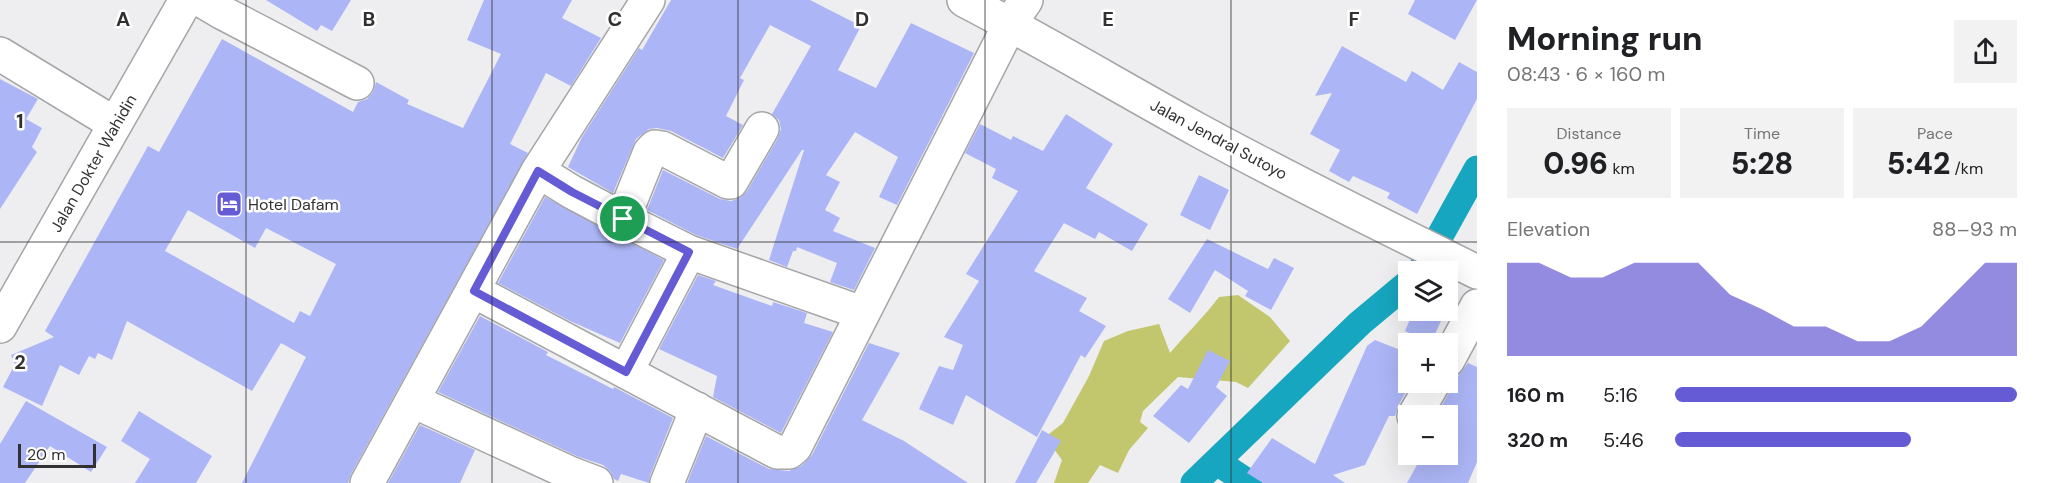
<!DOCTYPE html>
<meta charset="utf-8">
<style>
:root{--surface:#fff;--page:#f2f2f2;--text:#202124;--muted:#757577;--accent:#655bd4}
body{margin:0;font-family:"DM Sans",sans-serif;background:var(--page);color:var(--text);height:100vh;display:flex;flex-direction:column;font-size:22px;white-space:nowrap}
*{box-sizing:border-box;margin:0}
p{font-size:20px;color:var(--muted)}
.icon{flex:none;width:33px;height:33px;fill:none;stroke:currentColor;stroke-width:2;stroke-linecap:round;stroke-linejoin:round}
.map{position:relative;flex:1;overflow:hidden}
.drawer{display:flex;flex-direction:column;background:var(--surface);width:570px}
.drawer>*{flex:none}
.fabs{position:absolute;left:1398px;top:261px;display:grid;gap:12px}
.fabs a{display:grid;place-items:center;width:60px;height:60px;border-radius:0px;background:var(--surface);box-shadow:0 6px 24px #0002;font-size:30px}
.scale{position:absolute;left:18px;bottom:15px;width:78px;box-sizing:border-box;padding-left:6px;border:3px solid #313132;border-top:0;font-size:16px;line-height:21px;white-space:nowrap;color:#313132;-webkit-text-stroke:4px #fff;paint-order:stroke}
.pin{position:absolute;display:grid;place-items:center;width:51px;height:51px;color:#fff;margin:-26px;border:3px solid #fff;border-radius:50%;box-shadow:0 2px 6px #0007}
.round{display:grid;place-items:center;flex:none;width:63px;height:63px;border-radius:0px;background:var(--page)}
.head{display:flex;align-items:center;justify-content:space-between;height:102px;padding:0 30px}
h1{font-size:33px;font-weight:800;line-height:45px}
.figures{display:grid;grid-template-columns:repeat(3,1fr);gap:9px;height:102px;padding:6px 30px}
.figures div{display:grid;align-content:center;border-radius:0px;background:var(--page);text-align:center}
.figures b{font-size:30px;font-weight:800}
.figures small{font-size:16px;font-weight:400}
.figures p{font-size:16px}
.chart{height:168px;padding:12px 30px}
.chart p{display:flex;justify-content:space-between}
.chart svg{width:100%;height:108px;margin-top:6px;fill:var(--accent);opacity:.7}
ul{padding:0 30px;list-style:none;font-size:20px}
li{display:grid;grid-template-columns:96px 72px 1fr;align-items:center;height:45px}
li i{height:15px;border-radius:8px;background:var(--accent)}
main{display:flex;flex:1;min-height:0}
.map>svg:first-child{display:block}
.forest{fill:#c2c66c}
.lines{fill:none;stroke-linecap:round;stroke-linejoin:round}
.canal{stroke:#17a6bf;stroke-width:27}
.building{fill:#acb6f6;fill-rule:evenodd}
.minor-casing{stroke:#a5a5a7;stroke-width:36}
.minor{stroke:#fff;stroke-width:33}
.route-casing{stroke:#fff;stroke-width:12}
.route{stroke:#655bd4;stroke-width:8}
.grid{fill:none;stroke:#313132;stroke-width:1.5;stroke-opacity:0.55}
.labels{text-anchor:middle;stroke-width:5;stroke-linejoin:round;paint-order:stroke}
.street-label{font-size:16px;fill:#313132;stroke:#fff}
.poi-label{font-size:16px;fill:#313132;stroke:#fff;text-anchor:start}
.grid-label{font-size:20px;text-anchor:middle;font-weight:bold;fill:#313132;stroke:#fff;stroke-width:5;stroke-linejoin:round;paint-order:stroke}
</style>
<main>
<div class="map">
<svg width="1477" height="483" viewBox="0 0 1477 483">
<rect width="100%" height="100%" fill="#eeeef0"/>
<path class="forest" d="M 1238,295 L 1270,317 L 1290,341 L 1248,388 L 1236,382 L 1178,377 L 1143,411 L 1140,422 L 1148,428 L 1129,450 L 1118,473 L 1100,465 L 1088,483 L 1054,483 L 1062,460 L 1051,445 L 1040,441 L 1063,423 L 1089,376 L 1104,341 L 1128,331 L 1159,324 L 1170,353 C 1186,334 1204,317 1219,297 Z"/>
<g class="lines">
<path class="canal" d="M 1420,272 L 1477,169
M 1217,462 L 1249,483
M 1194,483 L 1360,323 L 1408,283"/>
</g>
<path class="building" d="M 266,0 L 351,0 L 332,31 L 321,25 L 317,31 Z
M 484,0 L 572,0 L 562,18 L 601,38 L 571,86 L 546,73 L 510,144 L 528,153 L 351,474 L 348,483 L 242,483 L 306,357 L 281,343 L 252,391 L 127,321 L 112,360 L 98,353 L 95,359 L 89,356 L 79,375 L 60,365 L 42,406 L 3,387 L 15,364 L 11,355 L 54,337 L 45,331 L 148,146 L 159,152 L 222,39 L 353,112 L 358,102 L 367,99 L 373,92 L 376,82 L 409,100 L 407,104 L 463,128 L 501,54 L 467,40 ZM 188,210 L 255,248 L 266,228 L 336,264 L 310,316 L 300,311 L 294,323 L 165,251 Z
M 671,0 L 810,0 L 861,26 L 838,70 L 876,88 L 911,23 L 974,53 L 897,205 L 879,197 L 898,157 L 855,132 L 826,175 L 840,182 L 825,210 L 840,218 L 833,231 L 875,248 L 854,290 L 830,282 L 837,263 L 797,247 L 796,251 L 793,251 L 787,267 L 769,260 L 804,150 L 802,150 L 737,249 L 696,235 L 647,210 L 663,170 L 720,199 L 731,201 L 740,198 L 747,191 L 778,138 L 781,129 L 779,120 L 772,114 L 811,46 L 770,25 L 740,78 L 744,80 L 726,116 L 743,125 L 723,158 L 671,131 L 657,128 L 649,129 L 636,139 L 613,193 L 568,167 L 582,137 L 639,48 L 642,50 Z
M 1415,0 L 1477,0 L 1455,40 L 1408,14 Z
M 1342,46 L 1406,82 L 1412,71 L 1443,90 L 1459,62 L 1477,72 L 1477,99 L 1417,214 L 1387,198 L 1390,193 L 1353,176 L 1349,182 L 1329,171 L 1340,150 L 1310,134 L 1332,93 L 1315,96 Z
M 0,79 L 38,99 L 26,119 L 42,128 L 32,147 L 37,152 L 0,209 Z
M 1066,114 L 1113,144 L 1086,188 L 1148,224 L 1132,251 L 1099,232 L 1095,239 L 1064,223 L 1034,271 L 1087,298 L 1079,311 L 1106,326 L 1085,358 L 1081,355 L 1037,437 L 966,395 L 953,425 L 919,409 L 939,366 L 953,370 L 963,345 L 944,337 L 979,281 L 966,274 L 1018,191 L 992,178 L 996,169 L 965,153 L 980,124 L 1011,140 L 1013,136 L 1043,151 Z
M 1199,175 L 1229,190 L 1210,230 L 1180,215 Z
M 545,197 L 664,260 L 620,343 L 570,321 L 498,283 Z
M 1207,239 L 1268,269 L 1274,258 L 1294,268 L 1271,310 L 1245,296 L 1248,291 L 1215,270 L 1190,313 L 1168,299 Z
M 698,275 L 716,281 L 713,285 L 772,306 L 773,302 L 807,313 L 804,323 L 833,332 L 781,433 L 713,397 L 717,376 L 659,349 Z
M 1414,310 L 1446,310 L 1431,343 L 1405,331 Z
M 480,316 L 548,352 L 546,355 L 613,389 L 614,387 L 673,418 L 650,476 L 649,483 L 621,474 L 618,481 L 614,479 L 610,471 L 603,465 L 579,457 L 438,392 Z
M 1375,340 L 1408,353 L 1408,388 L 1398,406 L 1395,416 L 1389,416 L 1365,465 L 1333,475 L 1345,483 L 1263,483 L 1247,473 L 1272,438 L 1315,464 L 1367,346 Z
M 869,343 L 900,353 L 862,420 L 904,441 L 968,483 L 687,483 L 706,436 L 769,469 L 789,471 L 801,466 L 812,455 Z
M 1208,350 L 1230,361 L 1216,387 L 1227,396 L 1189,443 L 1153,416 L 1181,385 L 1188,389 Z
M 1468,363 L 1477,367 L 1477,462 L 1468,483 L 1407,483 L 1423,454 L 1448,454 L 1448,416 L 1436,416 L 1450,391 L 1453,383 L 1452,378 L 1458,376 Z
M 26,401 L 107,447 L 91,472 L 50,446 L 25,483 L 0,483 L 0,444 Z
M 139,411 L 212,456 L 196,483 L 135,483 L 150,459 L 121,441 Z
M 420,425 L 475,450 L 460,483 L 388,483 Z
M 1042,430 L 1061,441 L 1036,483 L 1015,483 Z"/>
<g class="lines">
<defs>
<path id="minor" d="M 201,0 L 223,13 L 357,83
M 964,0 C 1043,41 1120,87 1198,130 C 1290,180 1383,226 1477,272
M 0,54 L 115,124
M 538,171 L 572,192 L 623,219 L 650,152 L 655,147 L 662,148 L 728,182 L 731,182 L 762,129
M 623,219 L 689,252 L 862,313
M 474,291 L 777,452 L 789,452 L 795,447 L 1010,24 L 1026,0
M 0,326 L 186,0
M 1448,360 L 1477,306
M 626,372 L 689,252
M 413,401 L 572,474 L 596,483
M 1414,416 L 1434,382
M 367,483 L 538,171 L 648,0
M 667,483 L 697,409"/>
</defs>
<use href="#minor" class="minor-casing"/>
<use href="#minor" class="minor"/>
</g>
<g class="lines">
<defs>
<path id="route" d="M 538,171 L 572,192 L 689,252 L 626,372 L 474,291 Z"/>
</defs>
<use href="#route" class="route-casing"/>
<use href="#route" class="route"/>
</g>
<path class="grid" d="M 246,0 L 246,483M 492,0 L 492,483M 738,0 L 738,483M 985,0 L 985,483M 1231,0 L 1231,483M 0,242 L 1477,242"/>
<defs>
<symbol id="hotel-square" viewBox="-11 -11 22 22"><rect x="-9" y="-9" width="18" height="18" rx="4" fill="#655bd4" stroke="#fff"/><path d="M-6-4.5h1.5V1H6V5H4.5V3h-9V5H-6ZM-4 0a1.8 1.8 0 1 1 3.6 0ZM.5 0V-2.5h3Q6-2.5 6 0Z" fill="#fff"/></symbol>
</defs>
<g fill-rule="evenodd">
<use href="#hotel-square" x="214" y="189" width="30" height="30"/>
</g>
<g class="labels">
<g class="street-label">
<text transform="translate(1219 139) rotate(28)" y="6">Jalan Jendral Sutoyo</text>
<text transform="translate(93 163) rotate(-60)" y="6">Jalan Dokter Wahidin</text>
</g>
<g class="poi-label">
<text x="248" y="210">Hotel Dafam</text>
</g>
</g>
<g class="grid-label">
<text x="123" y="26">A</text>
<text x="369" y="26">B</text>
<text x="615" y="26">C</text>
<text x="862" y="26">D</text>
<text x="1108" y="26">E</text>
<text x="1354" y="26">F</text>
<text x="20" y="128">1</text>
<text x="20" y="369">2</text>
</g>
</svg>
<div class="fabs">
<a><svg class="icon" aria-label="layers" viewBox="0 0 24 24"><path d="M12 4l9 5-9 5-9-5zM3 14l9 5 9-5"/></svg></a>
<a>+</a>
<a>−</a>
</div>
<div class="scale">20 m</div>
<div class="pin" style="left:623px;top:219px;background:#1e9e55"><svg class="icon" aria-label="arrive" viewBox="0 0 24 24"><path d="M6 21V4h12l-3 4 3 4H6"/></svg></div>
</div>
<section class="drawer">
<div class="head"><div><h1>Morning run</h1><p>08:43 · 6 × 160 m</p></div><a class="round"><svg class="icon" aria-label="share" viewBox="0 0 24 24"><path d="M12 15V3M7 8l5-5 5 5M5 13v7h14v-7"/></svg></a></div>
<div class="figures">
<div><p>Distance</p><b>0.96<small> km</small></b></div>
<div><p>Time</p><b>5:28</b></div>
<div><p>Pace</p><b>5:42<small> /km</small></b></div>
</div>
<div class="chart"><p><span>Elevation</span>88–93 m</p>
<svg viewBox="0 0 160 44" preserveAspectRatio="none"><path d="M0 44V6L10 6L20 12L30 12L40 6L50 6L60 6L70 19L80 25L90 32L100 32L110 38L120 38L130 32L140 19L150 6L160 6V44z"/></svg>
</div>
<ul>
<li><b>160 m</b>5:16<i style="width:100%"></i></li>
<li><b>320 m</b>5:46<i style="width:69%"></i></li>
</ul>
</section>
</main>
